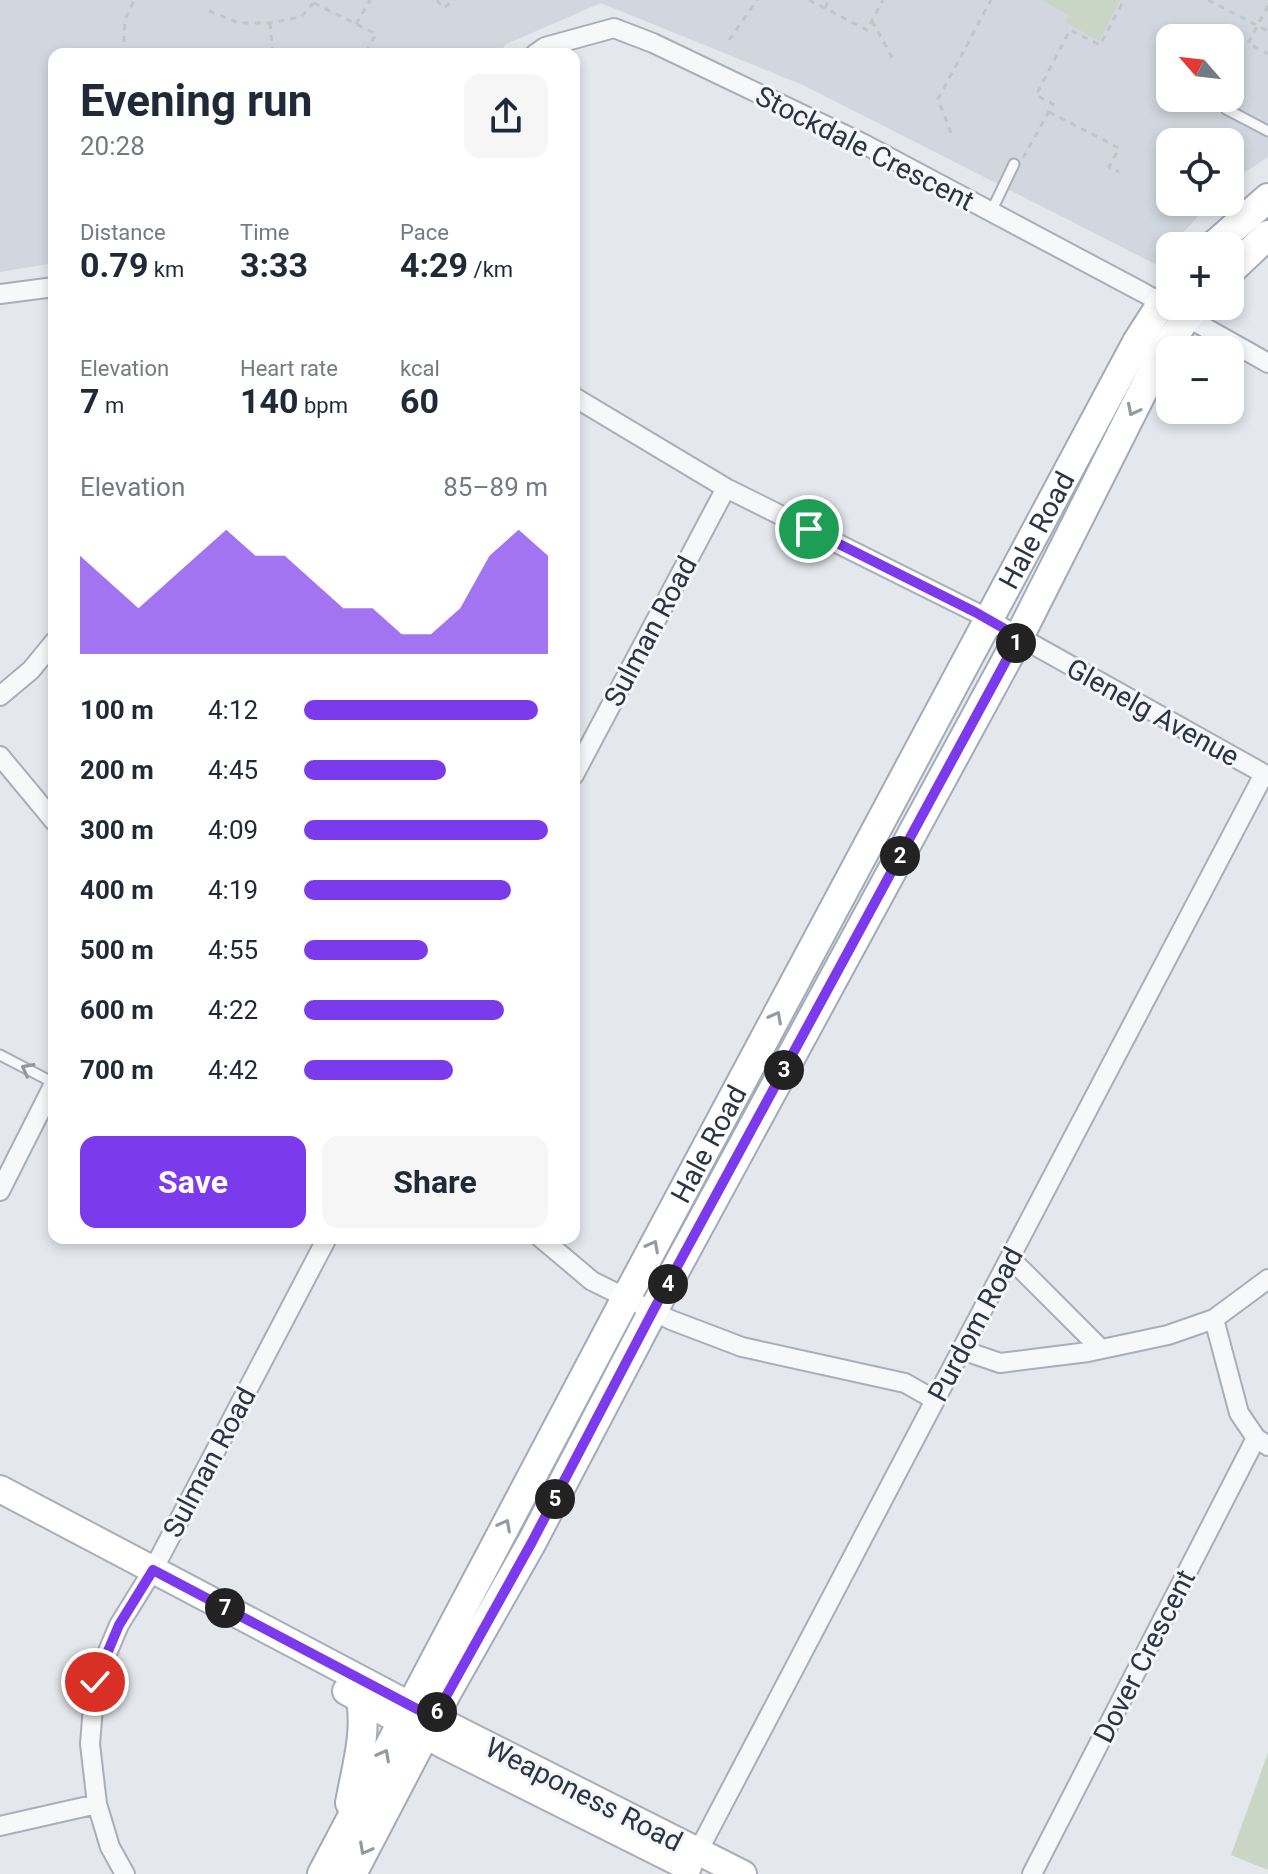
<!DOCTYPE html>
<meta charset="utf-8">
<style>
:root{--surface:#fff;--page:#f6f6f7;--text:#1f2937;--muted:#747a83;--accent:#7c3aed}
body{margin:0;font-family:Roboto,sans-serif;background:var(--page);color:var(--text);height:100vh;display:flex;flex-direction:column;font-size:30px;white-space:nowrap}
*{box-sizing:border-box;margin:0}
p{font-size:26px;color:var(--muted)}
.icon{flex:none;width:44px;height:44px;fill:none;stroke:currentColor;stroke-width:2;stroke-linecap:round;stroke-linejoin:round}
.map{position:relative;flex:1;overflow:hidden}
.drawer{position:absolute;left:48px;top:48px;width:532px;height:1196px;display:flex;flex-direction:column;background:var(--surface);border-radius:16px;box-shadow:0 4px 12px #0003}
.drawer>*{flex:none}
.needle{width:52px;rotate:298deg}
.buttons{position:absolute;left:1156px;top:24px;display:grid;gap:16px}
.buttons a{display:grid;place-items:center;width:88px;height:88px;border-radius:16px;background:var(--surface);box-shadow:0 4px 12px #0003;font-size:40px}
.pin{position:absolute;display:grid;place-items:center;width:68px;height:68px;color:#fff;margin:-34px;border:4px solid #fff;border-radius:50%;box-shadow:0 2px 8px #0007}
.km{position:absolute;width:40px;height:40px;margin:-20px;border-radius:50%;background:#222;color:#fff;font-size:22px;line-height:40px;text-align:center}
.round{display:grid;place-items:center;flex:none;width:84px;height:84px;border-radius:16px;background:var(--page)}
.head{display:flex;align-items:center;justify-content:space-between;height:136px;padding:0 32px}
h1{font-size:44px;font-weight:700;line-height:60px}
.figures{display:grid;grid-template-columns:repeat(3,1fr);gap:12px;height:136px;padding:8px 32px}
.figures div{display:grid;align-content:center}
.figures b{font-size:34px;font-weight:700}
.figures small{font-size:22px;font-weight:400}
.figures p{font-size:22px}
.chart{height:224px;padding:16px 32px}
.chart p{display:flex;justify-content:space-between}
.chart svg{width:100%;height:144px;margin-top:8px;fill:var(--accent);opacity:.7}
.primary-button{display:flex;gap:16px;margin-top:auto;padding:16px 32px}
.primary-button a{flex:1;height:92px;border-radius:16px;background:var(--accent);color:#fff;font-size:32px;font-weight:700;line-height:92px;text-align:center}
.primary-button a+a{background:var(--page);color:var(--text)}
ul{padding:0 32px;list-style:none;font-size:26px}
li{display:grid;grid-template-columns:128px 96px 1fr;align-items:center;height:60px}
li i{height:20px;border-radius:10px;background:var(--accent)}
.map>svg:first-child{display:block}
.built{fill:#d2d6de;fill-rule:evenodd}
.green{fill:#c9d6c5}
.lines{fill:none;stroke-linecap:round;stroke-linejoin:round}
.service-casing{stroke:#a9aeb7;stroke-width:13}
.minor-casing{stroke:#a9aeb7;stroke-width:22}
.secondary-casing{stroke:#a9aeb7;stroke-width:30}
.primary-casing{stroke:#a3abb8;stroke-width:32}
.path{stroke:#c2c5cb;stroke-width:3;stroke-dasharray:6 6;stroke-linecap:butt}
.service{stroke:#f7f8fa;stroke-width:9}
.minor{stroke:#f7f8fa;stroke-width:18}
.secondary{stroke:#fff;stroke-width:26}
.primary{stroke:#fff;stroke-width:28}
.oneway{stroke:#959aa2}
.oneway2{stroke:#9196a0}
.route-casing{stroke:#fff;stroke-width:16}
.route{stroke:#7c3aed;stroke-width:10}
.labels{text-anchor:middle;stroke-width:6;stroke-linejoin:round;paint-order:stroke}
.street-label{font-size:28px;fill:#2b3445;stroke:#f4f6f9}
</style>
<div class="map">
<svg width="1268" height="1874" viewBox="0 0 1268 1874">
<rect width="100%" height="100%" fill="#e4e7ec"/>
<path class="built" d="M 0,0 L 1268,0 L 1268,157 L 1230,182 L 1230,142 L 1170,142 L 1170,202 L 1211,202 L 1155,264 L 805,86 L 601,3 L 506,44 L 499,54 L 54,54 L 54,263 L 0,272 ZM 1170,38 L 1230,38 L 1230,98 L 1170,98 Z"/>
<path class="green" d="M 1041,0 L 1120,0 L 1099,41 L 1065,22 L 1069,15 Z
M 1268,1753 L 1268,1870 L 1231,1855 Z"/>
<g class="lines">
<defs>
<path id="service" d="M 1226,109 L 1268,131
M 991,212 L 1014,164
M 0,1055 L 54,1083"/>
<path id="minor" d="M 535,54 L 545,47 L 614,28 L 653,43 L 862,143 L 1142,292 L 1268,363
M 0,294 L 54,287
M 574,397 L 726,488 L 975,612 L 1268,776
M 0,696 L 31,670 L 54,642
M 0,756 L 54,821
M 574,775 L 726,488
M 0,1191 L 54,1084
M 541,1238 L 592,1281 L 671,1320 L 742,1347 L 905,1383 L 935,1400
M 1010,1258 L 1101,1349
M 1214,1319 L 1239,1413 L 1256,1438 L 1268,1446
M 962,1350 L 1000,1363 L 1088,1352 L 1168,1335 L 1214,1319 L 1268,1279
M 0,1826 L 97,1804
M 694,1859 L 1264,774
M 125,1874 L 110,1847 L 97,1804 L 90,1744 L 95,1682 L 119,1625 L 153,1570 L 327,1238
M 1032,1874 L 1256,1438"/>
<path id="secondary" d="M 0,1489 L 434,1718 L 743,1874
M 346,1691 L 444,1745 L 688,1867"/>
<g id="primary">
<path d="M 1213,246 L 1268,198"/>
<path d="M 1230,271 L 1268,235"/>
<path d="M 350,1803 C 356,1769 367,1734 361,1700"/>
<path id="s1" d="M 322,1874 L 626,1298 L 1137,342 L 1162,303 L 1170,294"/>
<path d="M 352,1874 L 447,1692 L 532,1542 L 653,1311 L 1019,637 L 1160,357 L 1186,318 L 1197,306"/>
</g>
</defs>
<use href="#service" class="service-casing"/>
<use href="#minor" class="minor-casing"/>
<use href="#secondary" class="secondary-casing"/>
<use href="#primary" class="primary-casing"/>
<path class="path" d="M 437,0 L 443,8 L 455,0
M 809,0 L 867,30 L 883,0
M 1208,0 L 1268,31
M 314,3 L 376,34 L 366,52 L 371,54
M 1268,6 L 1248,43 L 1268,54
M 825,8 L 829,0
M 209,11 L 239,23 L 270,23 L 301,17 L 316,0
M 872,21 L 893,59
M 270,23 L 273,54
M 356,24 L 370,0
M 729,40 L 757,0
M 123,54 L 125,20 L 134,0
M 1049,112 L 1119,148 L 1109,167 L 1119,172
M 951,133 L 938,99 L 991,0
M 1023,158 L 1053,104 L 1036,95 L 1070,30 L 1100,45 L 1124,0"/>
<use href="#service" class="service"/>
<use href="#minor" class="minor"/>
<use href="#secondary" class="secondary"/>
<use href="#primary" class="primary"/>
</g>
<defs><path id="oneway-chevron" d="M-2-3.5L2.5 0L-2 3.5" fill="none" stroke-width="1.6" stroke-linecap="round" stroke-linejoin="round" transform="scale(2)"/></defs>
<g class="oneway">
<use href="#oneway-chevron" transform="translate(1133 410) rotate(117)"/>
<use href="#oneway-chevron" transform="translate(776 1017) rotate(-62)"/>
<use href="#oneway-chevron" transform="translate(653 1246) rotate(-62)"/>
<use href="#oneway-chevron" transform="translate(505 1525) rotate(-62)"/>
<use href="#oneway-chevron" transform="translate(384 1755) rotate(-62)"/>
<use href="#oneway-chevron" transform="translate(365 1849) rotate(118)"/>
</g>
<use class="oneway2" href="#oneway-chevron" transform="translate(27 1069) rotate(-152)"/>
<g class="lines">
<defs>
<path id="route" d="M 95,1682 L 119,1625 L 153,1570 L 434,1718 L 532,1542 L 653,1311 L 1019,637 L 975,612 L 809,529"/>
</defs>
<use href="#route" class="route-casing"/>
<use href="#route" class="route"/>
</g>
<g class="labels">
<g class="street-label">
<text transform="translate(865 148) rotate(27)" y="10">Stockdale Crescent</text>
<text dy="10" stroke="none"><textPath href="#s1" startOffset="1522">Hale Road</textPath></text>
<text transform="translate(650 631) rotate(-62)" y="10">Sulman Road</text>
<text transform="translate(1153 712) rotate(29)" y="10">Glenelg Avenue</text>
<text dy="10" stroke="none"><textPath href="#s1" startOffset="826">Hale Road</textPath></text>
<text transform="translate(975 1324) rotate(-62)" y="10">Purdom Road</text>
<text transform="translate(209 1462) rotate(-62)" y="10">Sulman Road</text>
<text transform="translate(1144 1656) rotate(-63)" y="10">Dover Crescent</text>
<text transform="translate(584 1794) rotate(27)" y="10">Weaponess Road</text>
</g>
</g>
</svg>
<div class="buttons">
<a><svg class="needle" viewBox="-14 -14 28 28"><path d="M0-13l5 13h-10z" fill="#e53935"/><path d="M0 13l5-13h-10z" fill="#747a83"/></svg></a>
<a><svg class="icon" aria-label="locate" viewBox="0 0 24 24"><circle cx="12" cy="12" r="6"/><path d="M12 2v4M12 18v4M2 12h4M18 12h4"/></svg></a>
<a>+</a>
<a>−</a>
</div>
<div class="pin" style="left:809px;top:529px;background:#1e9e55"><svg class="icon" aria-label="arrive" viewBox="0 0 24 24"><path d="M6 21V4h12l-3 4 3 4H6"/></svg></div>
<div class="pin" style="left:95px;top:1682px;background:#d93025"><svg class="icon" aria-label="check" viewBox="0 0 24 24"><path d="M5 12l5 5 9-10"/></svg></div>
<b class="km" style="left:1016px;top:643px">1</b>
<b class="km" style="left:900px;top:856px">2</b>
<b class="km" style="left:784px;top:1070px">3</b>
<b class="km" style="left:668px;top:1284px">4</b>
<b class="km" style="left:555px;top:1499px">5</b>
<b class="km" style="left:437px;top:1712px">6</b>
<b class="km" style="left:225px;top:1608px">7</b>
<section class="drawer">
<div class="head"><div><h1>Evening run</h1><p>20:28</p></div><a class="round"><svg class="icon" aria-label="share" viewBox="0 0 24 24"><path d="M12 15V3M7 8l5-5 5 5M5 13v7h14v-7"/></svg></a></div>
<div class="figures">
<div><p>Distance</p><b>0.79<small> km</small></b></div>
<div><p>Time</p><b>3:33</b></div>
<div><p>Pace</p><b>4:29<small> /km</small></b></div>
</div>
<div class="figures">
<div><p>Elevation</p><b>7<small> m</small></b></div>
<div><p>Heart rate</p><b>140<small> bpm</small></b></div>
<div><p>kcal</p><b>60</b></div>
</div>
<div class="chart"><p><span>Elevation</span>85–89 m</p>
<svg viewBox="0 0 160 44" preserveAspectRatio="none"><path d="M0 44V14L10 22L20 30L30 22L40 14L50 6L60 14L70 14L80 22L90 30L100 30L110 38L120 38L130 30L140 14L150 6L160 14V44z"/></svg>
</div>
<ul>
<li><b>100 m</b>4:12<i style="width:96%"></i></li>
<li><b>200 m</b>4:45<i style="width:58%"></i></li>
<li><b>300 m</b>4:09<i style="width:100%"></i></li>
<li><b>400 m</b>4:19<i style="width:85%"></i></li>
<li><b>500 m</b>4:55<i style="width:51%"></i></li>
<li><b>600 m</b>4:22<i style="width:82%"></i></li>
<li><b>700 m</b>4:42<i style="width:61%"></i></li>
</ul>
<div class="primary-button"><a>Save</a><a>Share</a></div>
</section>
</div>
